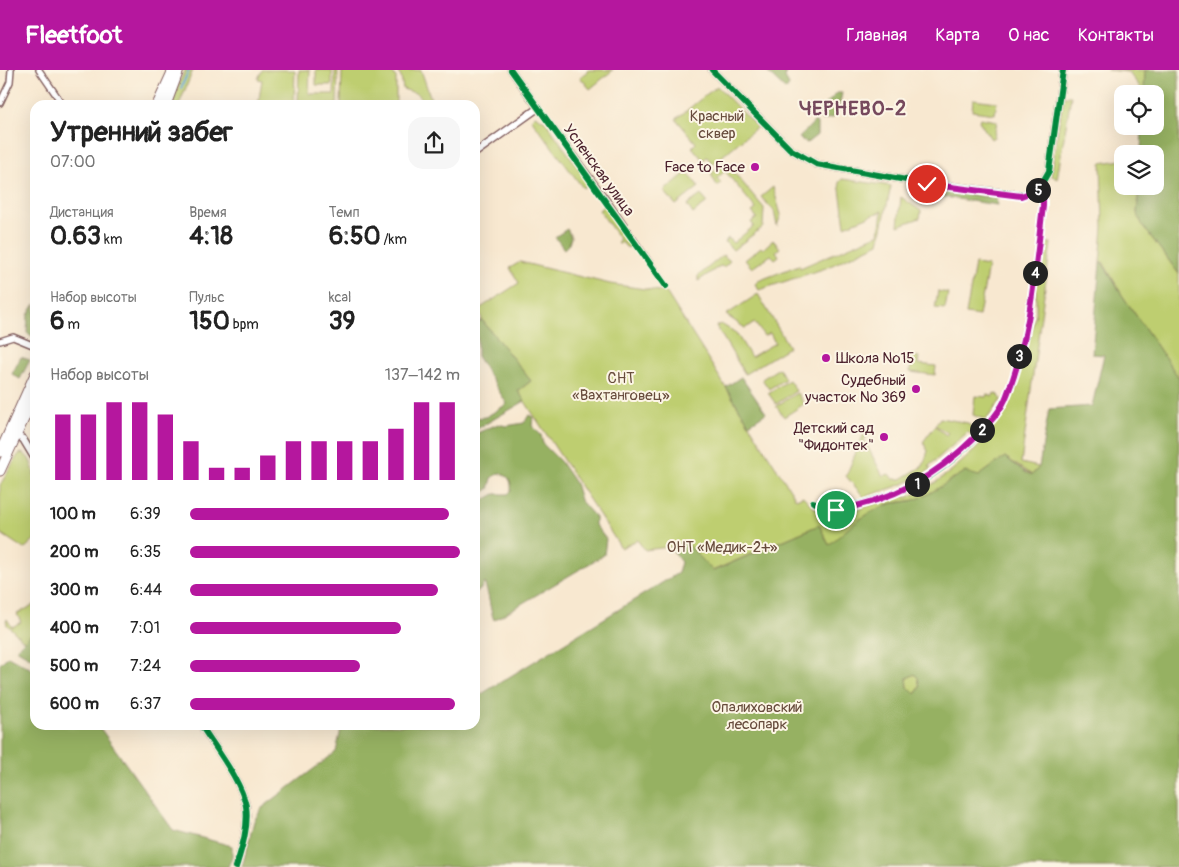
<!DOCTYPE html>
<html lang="ru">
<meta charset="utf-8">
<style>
:root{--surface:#fff;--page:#f6f6f6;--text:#222;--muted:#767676;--accent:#b5179e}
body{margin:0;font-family:Pangolin,sans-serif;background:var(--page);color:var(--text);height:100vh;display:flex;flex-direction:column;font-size:19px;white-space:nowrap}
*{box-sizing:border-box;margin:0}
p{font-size:16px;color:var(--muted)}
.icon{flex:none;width:28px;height:28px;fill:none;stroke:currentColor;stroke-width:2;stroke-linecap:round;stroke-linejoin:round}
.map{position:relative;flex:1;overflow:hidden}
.panel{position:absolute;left:30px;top:30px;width:450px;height:630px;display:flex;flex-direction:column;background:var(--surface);border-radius:15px;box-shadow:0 5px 20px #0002}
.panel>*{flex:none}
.fabs{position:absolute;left:1114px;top:15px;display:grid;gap:10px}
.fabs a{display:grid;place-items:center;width:50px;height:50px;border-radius:10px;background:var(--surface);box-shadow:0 5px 20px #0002;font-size:25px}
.pin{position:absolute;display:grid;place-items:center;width:42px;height:42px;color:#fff;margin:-21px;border:2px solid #fff;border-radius:50%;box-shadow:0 1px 5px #0007}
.km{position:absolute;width:25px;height:25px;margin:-12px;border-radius:50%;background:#222;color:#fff;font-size:14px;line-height:25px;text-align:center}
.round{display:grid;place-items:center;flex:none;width:52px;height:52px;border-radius:15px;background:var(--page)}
.summary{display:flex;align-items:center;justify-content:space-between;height:85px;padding:0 20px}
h1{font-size:28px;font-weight:800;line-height:38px}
.stats{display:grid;grid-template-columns:repeat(3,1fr);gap:8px;height:85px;padding:5px 20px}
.stats div{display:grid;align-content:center}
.stats b{font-size:25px;font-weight:800}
.stats small{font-size:14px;font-weight:400}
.stats p{font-size:14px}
.chart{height:140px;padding:10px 20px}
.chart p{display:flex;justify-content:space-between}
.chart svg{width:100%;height:90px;margin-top:5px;stroke:var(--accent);stroke-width:6}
ul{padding:0 20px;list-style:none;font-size:16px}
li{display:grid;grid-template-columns:80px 60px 1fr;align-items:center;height:38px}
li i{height:12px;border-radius:6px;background:var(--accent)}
header{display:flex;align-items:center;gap:30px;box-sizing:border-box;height:70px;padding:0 25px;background:var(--accent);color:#fff}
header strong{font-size:24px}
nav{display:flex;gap:28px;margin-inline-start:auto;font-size:18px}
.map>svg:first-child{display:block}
.green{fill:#bece70;stroke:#84764e}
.forest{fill:#96b162;stroke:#706846;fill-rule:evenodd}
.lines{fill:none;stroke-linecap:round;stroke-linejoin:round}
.stream{stroke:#65a4d7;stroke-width:2}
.minor-casing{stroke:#876565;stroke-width:8}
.tertiary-casing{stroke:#876565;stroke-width:9}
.primary-casing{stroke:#876565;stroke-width:11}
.minor{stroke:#fff;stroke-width:5}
.tertiary{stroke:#fff;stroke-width:6}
.primary{stroke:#fff;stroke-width:9}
.cycleway-casing{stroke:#fcf5e5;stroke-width:9}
.cycleway{stroke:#00873e;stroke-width:6}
.route-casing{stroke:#fff;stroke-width:10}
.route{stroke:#b5179e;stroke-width:6}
.poi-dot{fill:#b5179e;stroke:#fcf5e5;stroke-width:2}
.labels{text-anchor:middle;stroke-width:4;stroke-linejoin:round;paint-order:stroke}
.park-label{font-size:15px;fill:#674b3c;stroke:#fcf5e5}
.poi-label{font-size:15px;fill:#4a1f2b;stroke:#fcf5e5;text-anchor:end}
.street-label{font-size:15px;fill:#4a1f2b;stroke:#fcf5e5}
.district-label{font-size:20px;font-weight:bold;letter-spacing:1px;fill:#76495d;stroke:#fcf5e5}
</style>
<header>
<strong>Fleetfoot</strong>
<nav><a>Главная</a><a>Карта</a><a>О нас</a><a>Контакты</a></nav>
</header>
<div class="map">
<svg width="1179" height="797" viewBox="0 0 1179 797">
<rect width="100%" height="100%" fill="#fcf5e5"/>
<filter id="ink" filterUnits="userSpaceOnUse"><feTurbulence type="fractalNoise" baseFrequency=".02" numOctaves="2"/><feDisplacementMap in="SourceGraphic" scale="10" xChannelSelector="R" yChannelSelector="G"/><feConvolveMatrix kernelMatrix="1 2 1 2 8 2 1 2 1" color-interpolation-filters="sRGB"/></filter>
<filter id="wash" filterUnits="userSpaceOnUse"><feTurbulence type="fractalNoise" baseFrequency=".0096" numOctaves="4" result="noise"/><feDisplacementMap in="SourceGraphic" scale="20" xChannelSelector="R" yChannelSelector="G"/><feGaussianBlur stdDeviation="1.12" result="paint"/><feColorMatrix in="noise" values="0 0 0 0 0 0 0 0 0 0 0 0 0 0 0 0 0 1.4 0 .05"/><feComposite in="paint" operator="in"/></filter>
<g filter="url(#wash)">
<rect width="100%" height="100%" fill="#f8e8d0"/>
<path class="green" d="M 185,0 L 193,0 L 179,35 L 169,35 Z
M 262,0 L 295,0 L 294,35 L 258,35 L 262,10 L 258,9 Z
M 299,0 L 310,0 L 309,24 L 334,24 L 335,0 L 338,0 L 337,35 L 298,35 Z
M 316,0 L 332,0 L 332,15 L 316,15 Z
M 342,0 L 389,0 L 396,7 L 396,35 L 341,35 Z
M 396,0 L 421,0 L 433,35 L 428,35 L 418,24 L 403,19 L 401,7 Z
M 589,0 L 613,0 L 590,19 L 580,7 Z
M 1107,0 L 1145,0 L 1144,24 L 1140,24 L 1140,17 L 1128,2 Z
M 717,16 L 757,57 L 713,94 L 707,87 L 703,90 L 692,77 L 696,73 L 676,49 Z
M 1063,26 L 1071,26 L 1057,109 L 1051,105 Z
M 973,29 L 997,32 L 995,44 L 972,41 Z
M 535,45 L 545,51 L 589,113 L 583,118 L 531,49 Z
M 980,48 L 997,51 L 994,67 L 991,69 L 979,51 Z
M 1122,90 L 1122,116 L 1139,116 L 1137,143 L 1143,156 L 1179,204 L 1179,308 L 1122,225 L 1103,192 L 1100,193 L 1103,157 L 1101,93 Z
M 723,93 L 727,94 L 764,138 L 763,157 L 733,180 L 725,172 L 728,168 L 733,173 L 754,156 L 751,152 L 757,148 L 752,142 L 756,139 L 725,101 L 717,108 L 721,113 L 717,116 L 711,104 Z
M 687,102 L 699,117 L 676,135 L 664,121 Z
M 842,109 L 891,116 L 879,173 L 826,198 L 759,220 L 755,214 L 758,211 L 799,195 L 800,198 L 879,164 L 882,141 L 845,156 L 839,112 Z
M 773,117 L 781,145 L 777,156 L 774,141 L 761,127 Z
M 701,125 L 707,132 L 693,144 L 687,135 Z
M 901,127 L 921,141 L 920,148 L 898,156 Z
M 605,135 L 635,178 L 626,177 L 622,172 L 618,174 L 617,172 L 620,170 L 599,140 Z
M 773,170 L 780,178 L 776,181 L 779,186 L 775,189 L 771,185 L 752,198 L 745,190 L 761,177 L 763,179 Z
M 1044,173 L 1051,173 L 1021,393 L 1039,397 L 1032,405 L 1005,387 L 979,406 L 953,408 L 941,419 L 915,430 L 887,434 L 862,448 L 829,475 L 819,455 L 712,501 L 682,473 C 670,478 658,478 645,480 L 637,470 L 621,478 L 518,321 L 531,311 L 482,250 L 479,239 L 519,213 L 510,198 L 520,192 L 610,214 L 666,222 L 796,429 L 803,426 L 813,437 L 830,444 L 831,451 L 856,445 L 856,440 L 904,424 L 906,428 C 938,415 963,392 987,368 L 983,364 L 1008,333 L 1021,298 L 1036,243 L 1036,217 Z
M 723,185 L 730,191 L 724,197 L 720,196 L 698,211 L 698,206 Z
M 975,194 L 988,196 L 979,246 L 966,244 Z
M 938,221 L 948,223 L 945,239 L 935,238 Z
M 758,224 L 789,277 L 745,304 L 716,256 L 721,254 L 736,263 L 751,287 L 775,273 L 770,263 L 764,266 L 755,253 L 745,258 L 726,245 Z
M 912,286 L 919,287 L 918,294 L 936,296 L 935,305 L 910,302 Z
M 779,298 L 785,309 L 769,319 L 762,309 Z
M 789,310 L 796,321 L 776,334 L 768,323 Z
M 797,323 L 804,334 L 784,347 L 776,336 Z
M 994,323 L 999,325 L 1001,330 L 986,350 L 973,345 L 975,326 L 986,327 L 987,324 L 993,326 Z
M 940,348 L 968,353 L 974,361 L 972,365 L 968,362 L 929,396 L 931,399 C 911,414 887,419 864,427 L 846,406 L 865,361 L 867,366 L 864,370 L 883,406 L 889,404 L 893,409 L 901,409 L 923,396 L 928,381 L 923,372 L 935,356 L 946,365 L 948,363 L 935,355 Z
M 21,383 C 42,387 35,451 35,469 L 24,479 L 0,463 L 0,415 L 18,385 Z
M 35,534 L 35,560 L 24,571 L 7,555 L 6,550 L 7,549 L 12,557 L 21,552 L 17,544 Z
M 915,604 L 918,608 L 920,617 L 915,624 L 908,617 L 907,608 Z"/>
<path class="forest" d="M 786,0 L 785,8 L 789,15 L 786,20 L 766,1 Z
M 1145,0 L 1179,0 L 1179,204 L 1143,156 L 1137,143 L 1139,116 L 1155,116 L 1155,84 L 1141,84 L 1142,56 L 1155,56 L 1155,24 L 1144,24 Z
M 837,23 L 842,23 L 838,42 L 832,48 L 822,50 L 816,44 Z
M 815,51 L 817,53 L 817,65 L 807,73 L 799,68 Z
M 929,119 L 996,128 L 997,135 L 937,126 Z
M 567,159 L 571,167 L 569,174 L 564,179 L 555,167 Z
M 1102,192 L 1122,225 L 1179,308 L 1179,797 L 242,797 L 254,751 L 262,738 L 336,682 L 342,655 L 475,655 L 475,628 L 678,503 L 681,492 L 670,478 L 685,471 L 713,501 L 819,455 L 829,475 C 847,459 864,443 887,435 C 896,431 908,433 917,429 C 935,422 948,411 965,402 L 979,406 L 1005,387 L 1025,402 L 1032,405 L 1039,397 L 1049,339 L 1092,336 L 1104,285 L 1092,284 L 1100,193 ZM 915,604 L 918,608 L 920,617 L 915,624 L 908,617 L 907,608 Z
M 35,234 L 35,264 L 32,266 L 27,263 L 28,245 Z
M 482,250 L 531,311 L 518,321 L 525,331 L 475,360 L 475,348 L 486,347 L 507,334 L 477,286 L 477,253 Z
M 21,287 L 30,290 L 20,309 L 12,304 Z
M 741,307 L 766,343 L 749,354 L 726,317 Z
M 529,345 L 533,347 L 532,356 L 541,365 L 543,374 L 560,391 L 575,413 L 580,430 L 595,447 L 595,455 L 606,469 L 604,485 L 494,550 C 489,538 490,526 484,513 L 480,520 L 475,523 L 475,435 L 495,424 L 508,424 L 511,421 C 512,410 509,406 499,403 L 492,408 L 489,419 L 475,427 L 475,364 L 498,354 L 506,356 L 524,353 Z
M 35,560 L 35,590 L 16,579 Z
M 8,586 L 35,601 L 35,655 L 98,655 L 173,760 L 232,776 L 232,786 L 228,797 L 0,797 L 0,594 Z"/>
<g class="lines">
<path class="stream" d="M 181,18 L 189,0"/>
</g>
</g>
<g filter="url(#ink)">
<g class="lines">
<defs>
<path id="minor" d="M 39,0 L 63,35
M 0,33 L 10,12 L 11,0
M 538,38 L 607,131 L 666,216
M 0,271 L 13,267 L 35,276
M 813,432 L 836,440 L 843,439 C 868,431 895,425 918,413 C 949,397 989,360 1005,329 C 1030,282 1036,190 1043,136 L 1043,129 L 1038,120"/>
<path id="tertiary" d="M 712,0 L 790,79 L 816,94 L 912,111 L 1021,125 L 1038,120 L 1049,101 L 1063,0
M 475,83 L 538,38 L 511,0
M 15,365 L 23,369 L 35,389
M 201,655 C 215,678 241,710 246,736 C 249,756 242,778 236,797"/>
<path id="primary" d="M 157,35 L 173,0
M 166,35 L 179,0
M 0,382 L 35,304
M 0,401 L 35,325"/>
</defs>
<use href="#minor" class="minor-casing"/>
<use href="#tertiary" class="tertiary-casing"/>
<use href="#primary" class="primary-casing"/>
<use href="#minor" class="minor"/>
<use href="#tertiary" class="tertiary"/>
<use href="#primary" class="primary"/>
<defs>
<path id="cycleway" d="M 511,0 L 666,216
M 712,0 L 790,79 L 816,94 L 912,111 L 1021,125 L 1038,120 L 1049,101 L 1063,0
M 813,432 L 836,440 L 843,439 C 868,431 895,425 918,413 C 949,397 989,360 1005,329 C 1030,282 1036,190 1043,136 L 1043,129 L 1038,120
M 201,655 C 215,678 241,710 246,736 C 249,756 242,778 236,797"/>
</defs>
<use href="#cycleway" class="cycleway-casing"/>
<use href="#cycleway" class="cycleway"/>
</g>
</g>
<g class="lines" filter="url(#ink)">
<defs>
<path id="route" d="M 836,440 C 892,431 935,407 975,367 C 987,355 1001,342 1007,325 C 1031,266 1035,199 1043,136 L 1043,129 L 1038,120 L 1021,126 L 927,114"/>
</defs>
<use href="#route" class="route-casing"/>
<use href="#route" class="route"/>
</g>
<g class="poi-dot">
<circle cx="755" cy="97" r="5"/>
<circle cx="826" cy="288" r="5"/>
<circle cx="916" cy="319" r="5"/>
<circle cx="884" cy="367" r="5"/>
</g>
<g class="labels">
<g class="park-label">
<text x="717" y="51">Красный<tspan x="717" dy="17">сквер</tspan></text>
<text x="621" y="313">СНТ<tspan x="621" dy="17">«Вахтанговец»</tspan></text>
<text x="722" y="482">ОНТ «Медик-2+»</text>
<text x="757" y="642">Опалиховский<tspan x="757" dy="17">лесопарк</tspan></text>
</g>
<g class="poi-label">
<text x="745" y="102">Face to Face</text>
<text x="836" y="293" text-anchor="start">Школа №15</text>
<text x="906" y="315">Судебный<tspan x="906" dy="17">участок № 369</tspan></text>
<text x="874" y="363">Детский сад<tspan x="874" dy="17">"Фидонтек"</tspan></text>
</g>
<g class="street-label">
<text transform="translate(599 100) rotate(54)" y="5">Успенская улица</text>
</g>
<g class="district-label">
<text x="853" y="45">ЧЕРНЕВО-2</text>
</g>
</g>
</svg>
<div class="fabs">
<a><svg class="icon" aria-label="locate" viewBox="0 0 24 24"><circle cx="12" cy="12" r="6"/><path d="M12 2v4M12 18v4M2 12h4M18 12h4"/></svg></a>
<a><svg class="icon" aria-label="layers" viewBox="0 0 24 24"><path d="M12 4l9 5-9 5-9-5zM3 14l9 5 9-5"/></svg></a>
</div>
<div class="pin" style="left:836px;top:440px;background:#1e9e55"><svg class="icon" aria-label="arrive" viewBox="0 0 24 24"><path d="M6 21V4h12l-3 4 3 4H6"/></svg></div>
<div class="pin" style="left:927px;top:114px;background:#d93025"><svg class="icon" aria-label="check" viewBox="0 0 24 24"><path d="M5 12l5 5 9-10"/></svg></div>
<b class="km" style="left:917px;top:414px">1</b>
<b class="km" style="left:982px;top:360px">2</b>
<b class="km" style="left:1019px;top:286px">3</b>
<b class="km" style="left:1035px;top:203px">4</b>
<b class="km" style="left:1038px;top:120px">5</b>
<section class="panel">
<div class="summary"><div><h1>Утренний забег</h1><p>07:00</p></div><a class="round"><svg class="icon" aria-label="share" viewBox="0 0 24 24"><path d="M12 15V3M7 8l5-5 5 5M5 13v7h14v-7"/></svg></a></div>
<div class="stats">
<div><p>Дистанция</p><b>0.63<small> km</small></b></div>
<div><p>Время</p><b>4:18</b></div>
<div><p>Темп</p><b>6:50<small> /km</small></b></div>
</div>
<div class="stats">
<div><p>Набор высоты</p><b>6<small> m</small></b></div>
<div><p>Пульс</p><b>150<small> bpm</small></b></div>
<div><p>kcal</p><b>39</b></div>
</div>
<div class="chart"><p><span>Набор высоты</span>137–142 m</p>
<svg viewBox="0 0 160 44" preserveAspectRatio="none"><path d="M5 44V12M15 44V12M25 44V6M35 44V6M45 44V12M55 44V25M65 44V38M75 44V38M85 44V32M95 44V25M105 44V25M115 44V25M125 44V25M135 44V19M145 44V6M155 44V6"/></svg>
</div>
<ul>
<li><b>100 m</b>6:39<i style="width:96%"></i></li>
<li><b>200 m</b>6:35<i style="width:100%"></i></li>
<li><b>300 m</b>6:44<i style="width:92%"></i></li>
<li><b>400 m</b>7:01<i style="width:78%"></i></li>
<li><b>500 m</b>7:24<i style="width:63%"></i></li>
<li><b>600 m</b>6:37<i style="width:98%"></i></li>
</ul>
</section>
</div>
